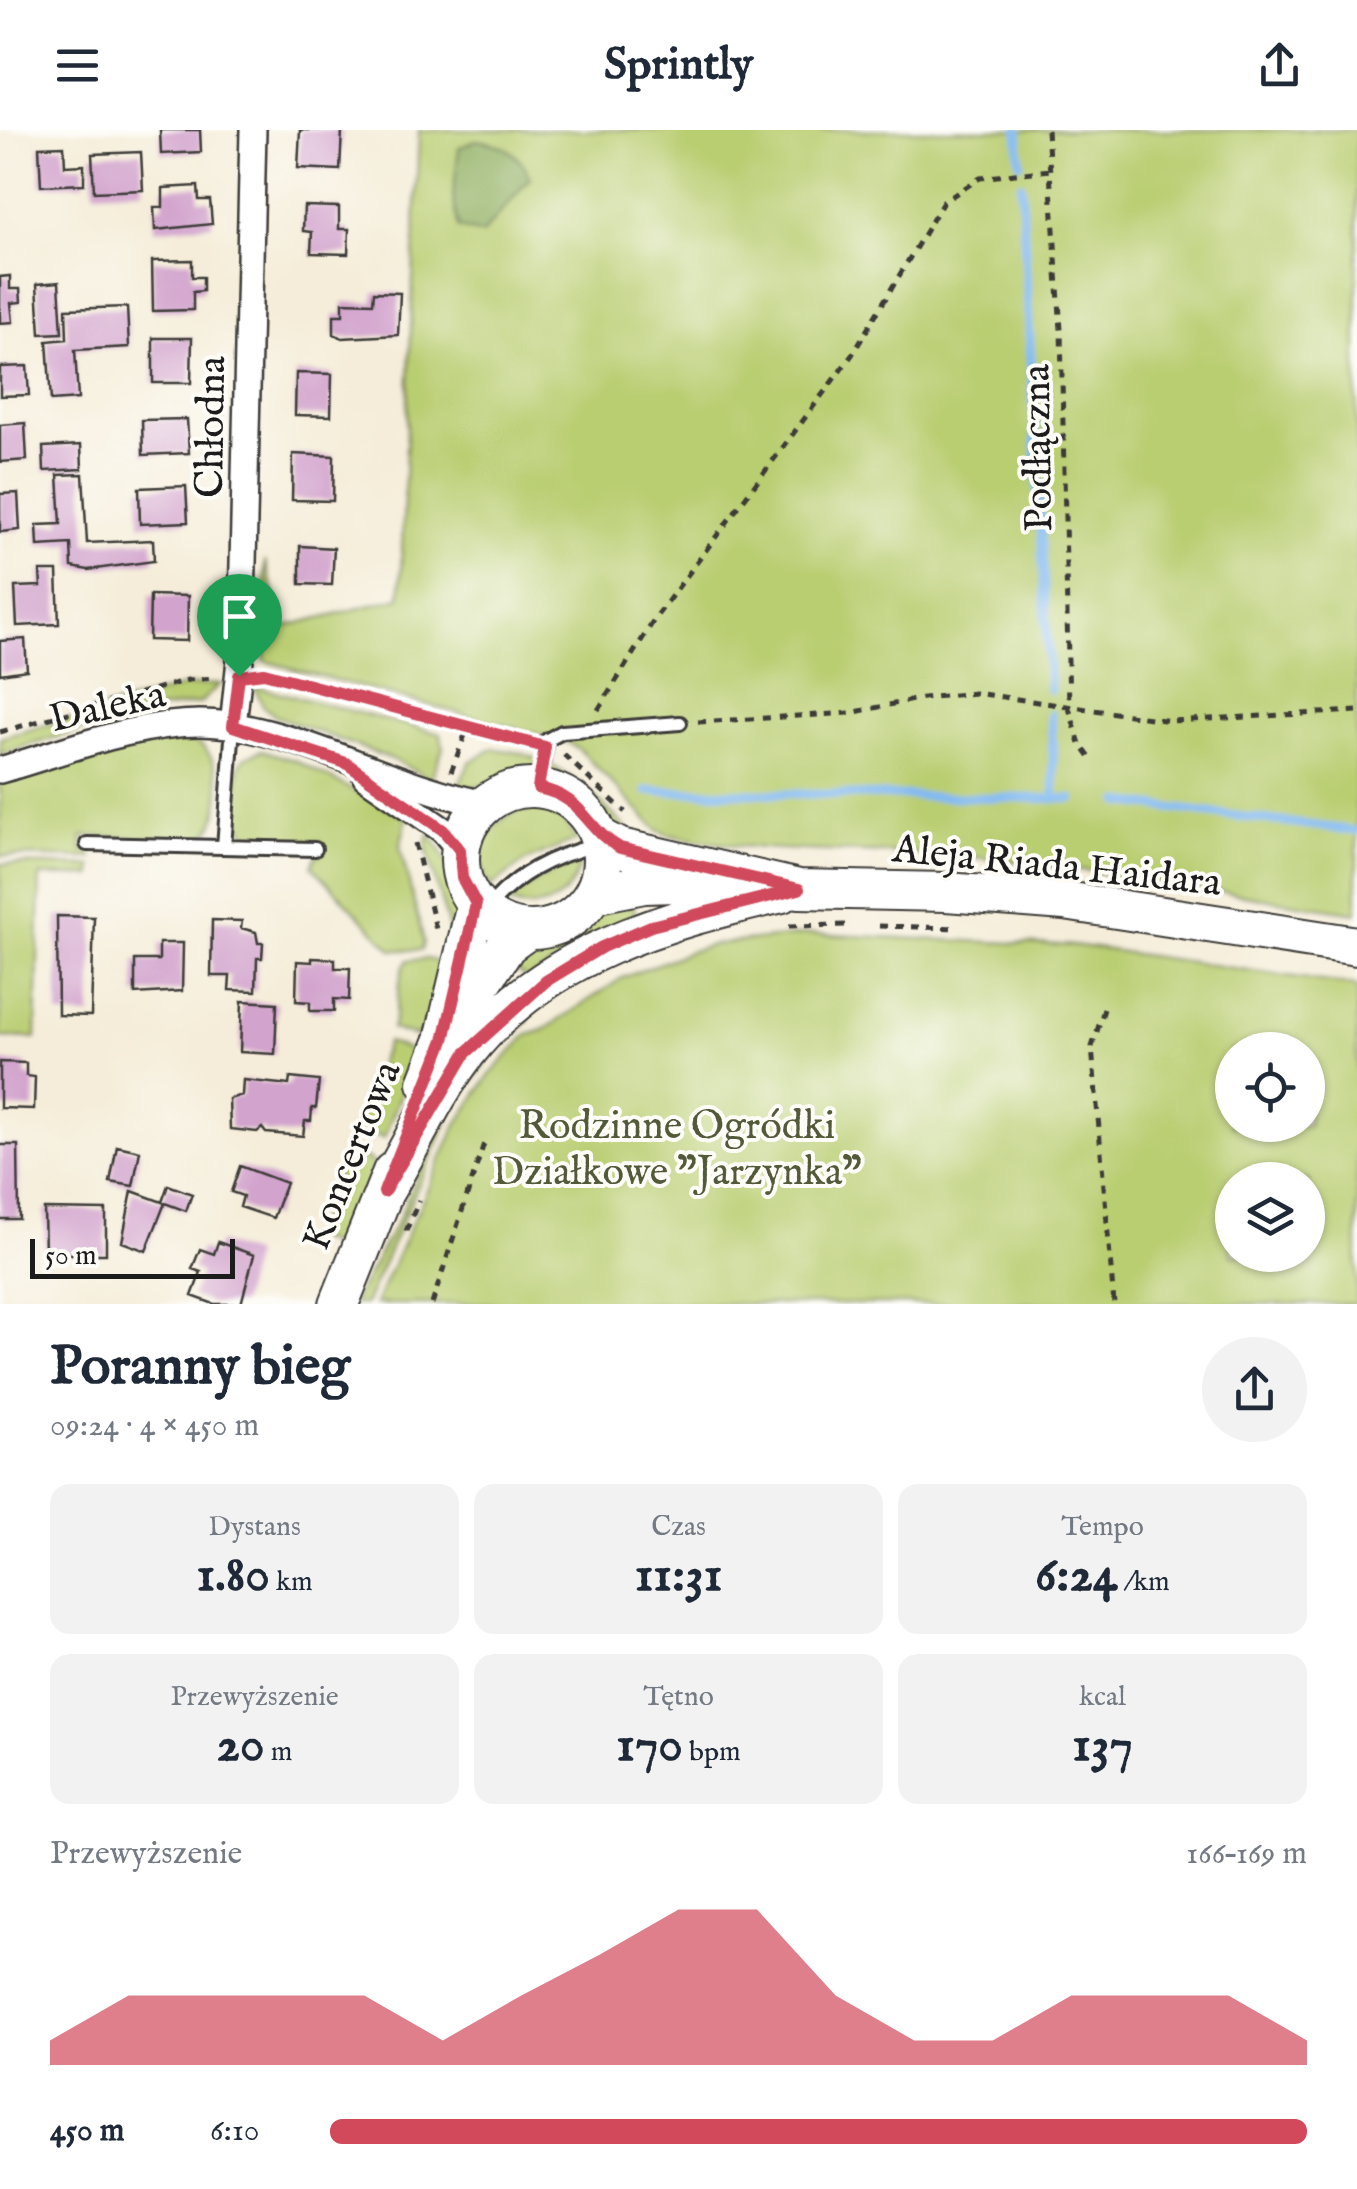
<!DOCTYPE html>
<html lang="pl">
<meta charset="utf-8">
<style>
:root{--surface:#fff;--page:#f2f2f3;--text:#1f2937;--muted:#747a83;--accent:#d1495b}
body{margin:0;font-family:"IM FELL English",serif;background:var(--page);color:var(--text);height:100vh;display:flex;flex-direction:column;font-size:38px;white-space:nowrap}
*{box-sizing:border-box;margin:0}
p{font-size:32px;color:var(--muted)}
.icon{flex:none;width:55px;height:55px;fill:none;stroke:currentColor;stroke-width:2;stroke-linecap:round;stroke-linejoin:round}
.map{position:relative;height:1174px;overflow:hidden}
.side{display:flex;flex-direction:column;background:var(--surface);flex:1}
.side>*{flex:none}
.controls{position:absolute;left:1215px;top:902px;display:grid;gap:20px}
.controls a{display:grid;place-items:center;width:110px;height:110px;border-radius:50%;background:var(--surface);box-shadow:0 2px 8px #0004;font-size:50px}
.scale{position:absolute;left:30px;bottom:25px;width:205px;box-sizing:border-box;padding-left:10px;border:5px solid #1c1c1c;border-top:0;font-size:28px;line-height:35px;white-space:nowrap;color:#1c1c1c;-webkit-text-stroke:8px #fdfcf7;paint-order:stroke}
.pin{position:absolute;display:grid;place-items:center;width:85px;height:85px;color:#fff;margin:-102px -42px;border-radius:50% 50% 50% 0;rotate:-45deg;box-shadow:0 0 10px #0007}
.pin .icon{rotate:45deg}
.round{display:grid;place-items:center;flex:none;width:105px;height:105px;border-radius:52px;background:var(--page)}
.headline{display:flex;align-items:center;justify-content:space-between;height:170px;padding:0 50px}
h1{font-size:55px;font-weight:700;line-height:75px}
.stats{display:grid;grid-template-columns:repeat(3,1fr);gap:15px;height:170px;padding:10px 50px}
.stats div{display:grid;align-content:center;border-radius:20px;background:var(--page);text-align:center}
.stats b{font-size:50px;font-weight:700}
.stats small{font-size:28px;font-weight:400}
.stats p{font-size:28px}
.chart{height:280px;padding:20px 50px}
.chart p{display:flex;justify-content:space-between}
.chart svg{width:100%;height:180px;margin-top:10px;fill:var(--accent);opacity:.7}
ul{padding:0 50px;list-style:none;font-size:32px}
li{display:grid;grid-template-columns:160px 120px 1fr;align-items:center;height:75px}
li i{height:25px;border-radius:12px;background:var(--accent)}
header{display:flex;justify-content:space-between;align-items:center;height:130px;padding:0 50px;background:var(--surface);font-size:45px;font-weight:700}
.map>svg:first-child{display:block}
.green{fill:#b9cd71;stroke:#6a7446;stroke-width:2.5;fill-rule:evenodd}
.forest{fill:#92b063;stroke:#576640;stroke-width:2.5}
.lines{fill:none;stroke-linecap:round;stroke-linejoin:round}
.stream{stroke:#83baf2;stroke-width:9}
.building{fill:#d2a3cd}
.lane-casing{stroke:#3d3b38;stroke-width:18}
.street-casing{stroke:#3d3b38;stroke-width:30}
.secondary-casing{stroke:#3d3b38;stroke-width:42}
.path{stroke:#3d3b38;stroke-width:5;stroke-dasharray:8 8;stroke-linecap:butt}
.lane{stroke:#fff;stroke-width:12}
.street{stroke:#fff;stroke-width:25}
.secondary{stroke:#fff;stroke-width:38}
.route-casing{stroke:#fff;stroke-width:20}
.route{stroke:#d1495b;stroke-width:12}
.labels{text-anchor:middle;stroke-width:8;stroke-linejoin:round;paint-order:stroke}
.street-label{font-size:40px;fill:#1c1c1c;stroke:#fdfcf7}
.park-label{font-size:40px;fill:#535a3a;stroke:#fdfcf7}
</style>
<header><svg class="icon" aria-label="menu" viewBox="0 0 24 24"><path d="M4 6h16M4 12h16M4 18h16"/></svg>Sprintly<svg class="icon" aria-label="share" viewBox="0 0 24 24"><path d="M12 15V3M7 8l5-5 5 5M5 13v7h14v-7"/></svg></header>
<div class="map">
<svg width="1357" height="1174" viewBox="0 0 1357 1174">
<rect width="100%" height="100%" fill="#fdfcf7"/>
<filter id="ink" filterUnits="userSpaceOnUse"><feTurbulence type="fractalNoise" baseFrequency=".01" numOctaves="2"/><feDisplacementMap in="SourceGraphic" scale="20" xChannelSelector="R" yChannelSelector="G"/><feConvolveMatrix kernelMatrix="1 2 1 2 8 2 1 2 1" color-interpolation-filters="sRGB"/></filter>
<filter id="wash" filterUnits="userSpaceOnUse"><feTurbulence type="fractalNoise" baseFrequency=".0048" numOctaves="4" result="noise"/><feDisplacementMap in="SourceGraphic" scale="40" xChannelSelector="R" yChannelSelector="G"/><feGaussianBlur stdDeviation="2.25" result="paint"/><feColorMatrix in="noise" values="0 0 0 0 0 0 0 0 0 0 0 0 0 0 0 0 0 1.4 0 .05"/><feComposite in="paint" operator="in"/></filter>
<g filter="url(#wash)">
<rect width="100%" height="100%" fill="#f5edd9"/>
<path class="green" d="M 419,0 L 1357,0 L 1357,783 C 1229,764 1101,739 972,727 C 871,718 769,727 669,705 L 657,700 L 580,620 L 567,612 L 264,531 L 265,431 L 283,497 L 400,468 Z
M 220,554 L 200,573 L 142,582 L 0,624 L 0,608 L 185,556 Z
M 254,556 L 441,604 L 443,618 L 431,649 L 389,628 L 275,586 L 263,576 Z
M 187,610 C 224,613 227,685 206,705 L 195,709 L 83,706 L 82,720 L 88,720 L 92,728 L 0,726 L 0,651 L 134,616 Z
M 492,619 C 555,622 591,663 632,704 L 613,701 C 588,669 563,639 517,646 C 496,650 480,660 457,658 L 470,632 Z
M 261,620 L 295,630 L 407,688 L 400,717 L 424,812 L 422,820 L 392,820 L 312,736 L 316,726 L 321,725 L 321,711 C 283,711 237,725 237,674 C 237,658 235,642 244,628 Z
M 541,679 L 563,690 L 577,710 L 525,731 L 491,757 C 464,718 498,676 541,679 Z
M 429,703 C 449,726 456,758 462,787 L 451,805 L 426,718 Z
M 580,732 C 573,768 542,785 508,772 L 541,748 Z
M 0,734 L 92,736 L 92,746 L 40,746 L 36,908 L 0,907 Z
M 633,764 L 635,787 L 527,849 L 505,833 L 540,809 L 564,804 L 595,780 Z
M 812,804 L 1081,816 L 1357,856 L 1357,1174 L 375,1174 L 457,994 L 489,946 L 527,905 L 544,900 L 622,848 L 688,822 L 716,814 ZM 1232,920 L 1308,920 L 1308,995 L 1232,995 ZM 1232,1050 L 1308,1050 L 1308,1125 L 1232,1125 Z
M 427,829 L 451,835 L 426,901 L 415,906 L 392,899 C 398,881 398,841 408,830 Z
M 522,885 L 528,891 L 492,924 L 453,979 L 365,1174 L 352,1174 L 401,1084 L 427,1018 L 479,932 Z
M 387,912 L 411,920 L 415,928 L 384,1008 L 355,999 Z
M 347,1017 L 375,1034 L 344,1115 L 337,1118 L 313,1107 Z"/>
<path class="forest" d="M 476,10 C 506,14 517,21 530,48 L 482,104 L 459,98 L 453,65 L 459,18 Z"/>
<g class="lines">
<path class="stream" d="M 1018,0 L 1020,33
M 1021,55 L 1050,560
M 1051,584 L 1055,669
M 647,661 L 1072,669
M 1120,672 L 1357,701"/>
</g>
<g id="blocks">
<path class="building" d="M 160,0 L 200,0 L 201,22 L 161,24 Z
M 300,0 L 342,0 L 340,40 L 298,38 Z
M 64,16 L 65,36 L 84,35 L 84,54 L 41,56 L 39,17 Z
M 141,22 L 143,60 L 94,62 L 92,24 Z
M 198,56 L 199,70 L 210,70 L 212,94 L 155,100 L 154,77 L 163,77 L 163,58 Z
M 304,76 L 339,77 L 339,99 L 349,99 L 348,124 L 311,123 L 312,102 L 303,101 Z
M 192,130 L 192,147 L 203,147 L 203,161 L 193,162 L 193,180 L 153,181 L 152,131 Z
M 10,146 L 10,159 L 20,159 L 21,172 L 11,173 L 13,192 L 0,193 L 0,147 Z
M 59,152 L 62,203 L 40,204 L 37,154 Z
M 374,162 L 400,163 L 398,205 L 342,208 L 334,204 L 334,185 L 343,185 L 343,172 L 373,173 Z
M 127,177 L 129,217 L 75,220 L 78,269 L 51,271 L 47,211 L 67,209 L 66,179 Z
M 153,208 L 192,208 L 191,253 L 153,253 Z
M 27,236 L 29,265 L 0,266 L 0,237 Z
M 296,243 L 332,244 L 331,286 L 295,285 Z
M 187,289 L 189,323 L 143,325 L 142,290 Z
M 25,293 L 27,330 L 0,332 L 0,295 Z
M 81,315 L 82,339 L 44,341 L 43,317 Z
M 293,324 L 334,326 L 333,371 L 292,370 Z
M 83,344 L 87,413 L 153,410 L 154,431 L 88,440 L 72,437 L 71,414 L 38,416 L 37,395 L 61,394 L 58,345 Z
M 186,356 L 188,392 L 140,394 L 139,358 Z
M 18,363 L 20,400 L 0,402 L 0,364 Z
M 300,416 L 334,418 L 332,455 L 300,454 Z
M 40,441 L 57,441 L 59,494 L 17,496 L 15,457 L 41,456 Z
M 150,465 L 188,466 L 187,511 L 149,510 Z
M 25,509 L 27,540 L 0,544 L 0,511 Z
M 57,786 L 94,787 L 91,886 L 58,885 Z
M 212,790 L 242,791 L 241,798 L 256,802 L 258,813 L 263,813 L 262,828 L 257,828 L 256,861 L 229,860 L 230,846 L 211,846 Z
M 159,813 L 183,813 L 182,861 L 135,864 L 135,830 L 159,830 Z
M 312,828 L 335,829 L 335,838 L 350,838 L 349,870 L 334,869 L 334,881 L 310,881 L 310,872 L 296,871 L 297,831 L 312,832 Z
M 242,871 L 277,873 L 275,924 L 240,922 Z
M 0,932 L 26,933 L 26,946 L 35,947 L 34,979 L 0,978 Z
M 290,948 L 319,951 L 316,978 L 312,978 L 311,991 L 305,991 L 303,1006 L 266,1003 L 262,998 L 257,1002 L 230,999 L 229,969 L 242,965 L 243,950 L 289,955 Z
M 0,1015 L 18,1015 L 19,1089 L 0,1089 Z
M 117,1016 L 140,1021 L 133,1056 L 110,1052 Z
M 240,1036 L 286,1053 L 273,1088 L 240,1077 L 243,1066 L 231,1062 Z
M 168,1055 L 192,1064 L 186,1081 L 162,1072 Z
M 132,1061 L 165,1073 L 146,1121 L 122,1112 Z
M 44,1079 L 106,1080 L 106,1124 L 45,1124 Z
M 218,1112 L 254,1125 L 241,1174 L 214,1174 L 192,1166 L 201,1142 L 192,1139 L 200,1119 L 214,1124 Z"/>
</g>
</g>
<g filter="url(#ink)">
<use href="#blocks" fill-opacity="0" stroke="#3d3b38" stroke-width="2.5"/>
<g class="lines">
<defs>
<path id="lane" d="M 538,658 L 547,610 L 562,602 L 680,593
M 87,714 L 315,719
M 224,717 L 233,596
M 484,782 C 515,744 551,726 598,715"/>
<path id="street" d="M 233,596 L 241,520 L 253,0
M 0,640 C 64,622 133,593 200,593 C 289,593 393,658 486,674
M 366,647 L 443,700 L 460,720"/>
<path id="secondary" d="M460 729a71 71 0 1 1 142 0a71 71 0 1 1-142 0Z
M 599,707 L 620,718 L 799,759 L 946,762 L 1065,771 L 1357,816
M 593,764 L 644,754 L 705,752
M 459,887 L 507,815 L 528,800
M 427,953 L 444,910 L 476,774
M 384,1062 C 411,1017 434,964 466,923 C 544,823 665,790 782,763
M 339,1174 L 392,1042"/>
</defs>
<use href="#lane" class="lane-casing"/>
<use href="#street" class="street-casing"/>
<use href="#secondary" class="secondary-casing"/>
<path class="path" d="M 1047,0 L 1061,200 L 1069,578 L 1080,614 L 1091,629
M 265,544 L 530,613
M 598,580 L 656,487 L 852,225 L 943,72 L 980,48 L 1050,40
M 698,592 L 850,583 L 923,568 L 975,563 L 1171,591 L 1357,581
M 0,602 L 188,550 L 214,548
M 564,625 L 625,682
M 451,642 L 468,597
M 415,713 L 436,799
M 789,796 L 848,795
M 879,796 L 958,798
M 1104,879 L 1092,917 L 1114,1174
M 406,1101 L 419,1070
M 432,1174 L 486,1007"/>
<use href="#lane" class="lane"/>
<use href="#street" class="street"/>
<use href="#secondary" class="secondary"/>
</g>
</g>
<g class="lines" filter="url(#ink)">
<defs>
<path id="route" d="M 264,543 L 545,617 L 538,658 C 585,667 585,699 620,718 L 799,759 L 651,796 L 602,817 L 546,851 L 466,923 L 384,1062 L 444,910 L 476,774 L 462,748 L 460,720 L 443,700 L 346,633 L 233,596 L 239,546 Z"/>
</defs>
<use href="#route" class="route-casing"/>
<use href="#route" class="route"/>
</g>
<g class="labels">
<g class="street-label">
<text transform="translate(209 297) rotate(-89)" y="14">Chłodna</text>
<text transform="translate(1036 318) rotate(-91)" y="14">Podłączna</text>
<text transform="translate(107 575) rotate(-13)" y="14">Daleka</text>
<text transform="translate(1057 734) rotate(6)" y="14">Aleja Riada Haidara</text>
<text transform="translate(350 1025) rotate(-68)" y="14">Koncertowa</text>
</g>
<g class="park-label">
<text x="677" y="1008">Rodzinne Ogródki<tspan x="677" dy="46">Działkowe "Jarzynka"</tspan></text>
</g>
</g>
</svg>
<div class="controls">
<a><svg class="icon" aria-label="locate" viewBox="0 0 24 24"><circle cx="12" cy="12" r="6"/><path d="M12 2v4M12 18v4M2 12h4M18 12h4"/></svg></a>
<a><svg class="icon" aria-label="layers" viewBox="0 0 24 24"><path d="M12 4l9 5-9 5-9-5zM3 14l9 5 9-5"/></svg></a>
</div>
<div class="scale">50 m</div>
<div class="pin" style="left:239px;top:546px;background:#1e9e55"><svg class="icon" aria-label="arrive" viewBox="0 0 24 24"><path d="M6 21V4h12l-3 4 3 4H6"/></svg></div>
</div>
<section class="side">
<div class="headline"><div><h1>Poranny bieg</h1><p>09:24 · 4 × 450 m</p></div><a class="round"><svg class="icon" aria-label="share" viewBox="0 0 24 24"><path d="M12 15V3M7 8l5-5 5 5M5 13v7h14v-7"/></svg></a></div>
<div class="stats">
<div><p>Dystans</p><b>1.80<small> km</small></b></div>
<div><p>Czas</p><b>11:31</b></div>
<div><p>Tempo</p><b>6:24<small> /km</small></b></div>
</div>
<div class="stats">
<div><p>Przewyższenie</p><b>20<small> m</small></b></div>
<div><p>Tętno</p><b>170<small> bpm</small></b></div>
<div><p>kcal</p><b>137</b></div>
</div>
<div class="chart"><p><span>Przewyższenie</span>166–169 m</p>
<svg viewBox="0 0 160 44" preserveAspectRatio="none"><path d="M0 44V38L10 27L20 27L30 27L40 27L50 38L60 27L70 17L80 6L90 6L100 27L110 38L120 38L130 27L140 27L150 27L160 38V44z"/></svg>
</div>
<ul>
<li><b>450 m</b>6:10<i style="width:100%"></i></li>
</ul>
</section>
